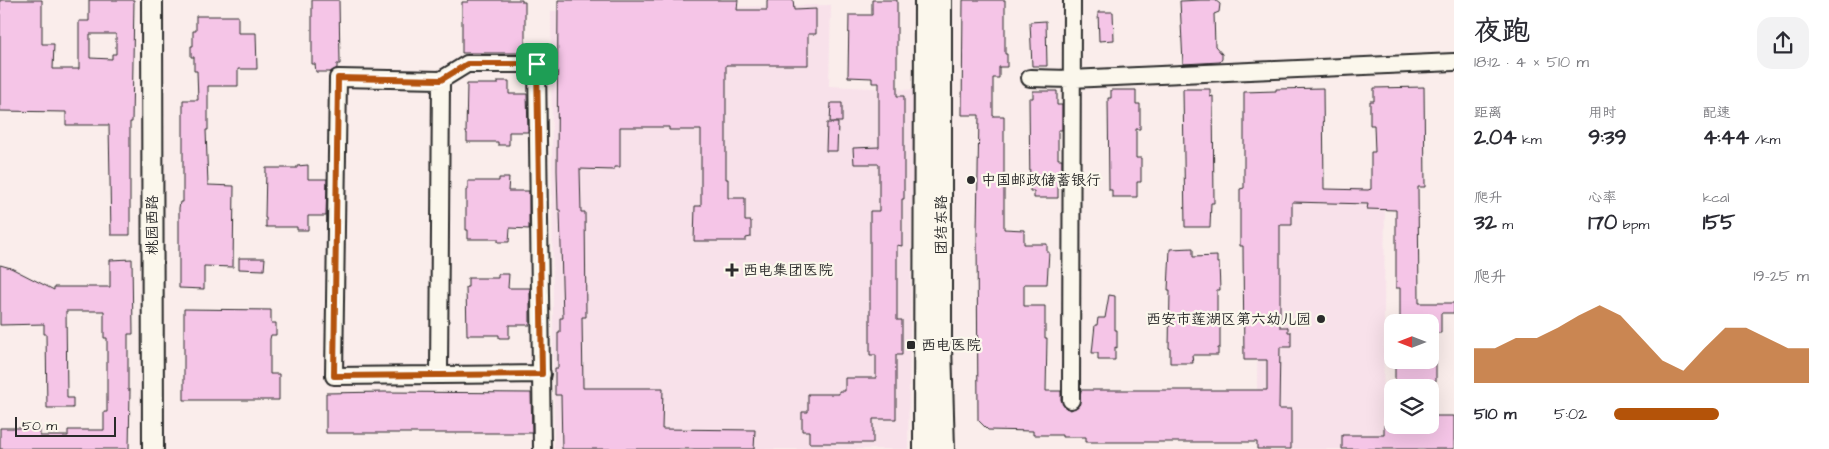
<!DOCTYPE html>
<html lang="zh">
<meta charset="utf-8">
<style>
:root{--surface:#fff;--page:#f2f2f3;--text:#2b2b33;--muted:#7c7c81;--accent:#b45309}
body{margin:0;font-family:"Architects Daughter","LXGW WenKai TC",sans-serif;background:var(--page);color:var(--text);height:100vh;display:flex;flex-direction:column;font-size:19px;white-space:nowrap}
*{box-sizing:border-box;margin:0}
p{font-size:16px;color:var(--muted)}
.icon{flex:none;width:28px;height:28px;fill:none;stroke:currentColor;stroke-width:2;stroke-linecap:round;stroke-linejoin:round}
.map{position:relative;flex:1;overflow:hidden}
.sheet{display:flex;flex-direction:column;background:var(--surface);width:375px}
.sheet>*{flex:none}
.needle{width:32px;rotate:270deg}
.tools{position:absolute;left:1384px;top:314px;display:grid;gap:10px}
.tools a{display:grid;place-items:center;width:55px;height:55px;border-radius:10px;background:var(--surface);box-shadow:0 5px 20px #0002;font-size:25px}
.scale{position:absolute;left:15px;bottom:12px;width:101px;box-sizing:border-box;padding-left:5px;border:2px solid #2b2b2b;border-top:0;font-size:14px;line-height:18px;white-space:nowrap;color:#2b2b2b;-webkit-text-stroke:4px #fbf7ec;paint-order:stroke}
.pin{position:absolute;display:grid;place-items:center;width:42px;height:42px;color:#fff;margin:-21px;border-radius:10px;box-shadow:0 2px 8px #0006}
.round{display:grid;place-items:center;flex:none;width:52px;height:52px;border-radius:15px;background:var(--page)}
.head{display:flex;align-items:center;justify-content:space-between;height:85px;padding:0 20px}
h1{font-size:28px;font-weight:800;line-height:38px}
.stats{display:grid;grid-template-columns:repeat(3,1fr);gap:8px;height:85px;padding:5px 20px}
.stats div{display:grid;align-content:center}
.stats b{font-size:21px;font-weight:800}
.stats small{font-size:14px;font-weight:400}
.stats p{font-size:14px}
.chart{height:140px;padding:10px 20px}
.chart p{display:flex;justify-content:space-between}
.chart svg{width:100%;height:90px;margin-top:5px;fill:var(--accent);opacity:.7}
ul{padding:0 20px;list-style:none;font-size:16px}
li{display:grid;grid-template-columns:80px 60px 1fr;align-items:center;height:38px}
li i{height:12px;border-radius:6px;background:var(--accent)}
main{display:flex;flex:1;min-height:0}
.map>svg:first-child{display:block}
.built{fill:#f8e1ea}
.building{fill:#f5c5e7;stroke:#2b2b2b;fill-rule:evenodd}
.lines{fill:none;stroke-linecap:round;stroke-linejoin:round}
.minor-casing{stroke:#2b2b2b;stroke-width:20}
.tertiary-casing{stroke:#2b2b2b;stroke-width:24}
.minor{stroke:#fbf7ec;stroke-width:16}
.tertiary{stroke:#fbf7ec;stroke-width:20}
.route-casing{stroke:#fff;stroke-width:10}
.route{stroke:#b45309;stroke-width:6}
.poi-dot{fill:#2b2b2b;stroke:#fbf7ec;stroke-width:2}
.labels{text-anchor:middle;stroke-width:4.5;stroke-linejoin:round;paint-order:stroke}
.poi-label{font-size:15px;fill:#2b2b2b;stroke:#fbf7ec;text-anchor:start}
.street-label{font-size:15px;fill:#2b2b2b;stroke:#fbf7ec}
</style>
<main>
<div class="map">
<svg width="1454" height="449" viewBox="0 0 1454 449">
<rect width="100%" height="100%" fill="#faedeb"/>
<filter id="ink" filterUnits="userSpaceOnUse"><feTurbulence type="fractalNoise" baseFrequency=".02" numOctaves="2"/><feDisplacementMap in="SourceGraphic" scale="10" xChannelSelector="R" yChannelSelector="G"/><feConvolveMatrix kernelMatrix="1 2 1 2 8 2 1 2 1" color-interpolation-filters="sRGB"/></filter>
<g filter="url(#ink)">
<path class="built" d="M 831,5 L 829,86 L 914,90 L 908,449 L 554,449 L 551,11 Z
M 1385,188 L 1383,449 L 1256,449 L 1260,189 Z"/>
<path class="building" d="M 0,0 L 42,0 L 42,44 L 54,44 L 53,69 L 79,69 L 79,21 L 89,21 L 89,0 L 134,0 L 132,122 L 130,122 L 130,235 L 111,235 L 109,125 L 66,125 L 66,112 L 0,111 ZM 90,34 L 116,34 L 116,54 L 112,54 L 112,59 L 90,58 Z
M 312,0 L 339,0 L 340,64 L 337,64 L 337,68 L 331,72 L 316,72 L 315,64 L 312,64 Z
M 468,0 L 522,0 L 522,2 L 525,2 L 525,53 L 462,53 L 462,2 L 468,2 Z
M 558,0 L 738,0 L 737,10 L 767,10 L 767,0 L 793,0 L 794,10 L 816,9 L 816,34 L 808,34 L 808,65 L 726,65 L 726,179 L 728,179 L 728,198 L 745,198 L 745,221 L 751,221 L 751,237 L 746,238 L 746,241 L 694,241 L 695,206 L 701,206 L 701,130 L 669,130 L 669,127 L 620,127 L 620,167 L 614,167 L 614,170 L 580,169 L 581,212 L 585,212 L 586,317 L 582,317 L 583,388 L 663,388 L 662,429 L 755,430 L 754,449 L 562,449 L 561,395 L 555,395 L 555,368 L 558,368 L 558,332 L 560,332 L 560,318 L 563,318 L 560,210 L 558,210 L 557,170 Z
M 872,0 L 897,0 L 897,96 L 904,96 L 904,199 L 902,199 L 902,246 L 897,245 L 897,320 L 902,320 L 902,355 L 896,355 L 896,419 L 873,419 L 873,443 L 809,443 L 809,431 L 802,431 L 802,412 L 808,412 L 808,394 L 839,394 L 839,391 L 845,391 L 845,378 L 876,378 L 876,355 L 870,355 L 870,211 L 879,211 L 879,164 L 854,164 L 853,148 L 879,147 L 879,83 L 872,83 L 872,78 L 848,77 L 849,15 L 872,15 Z
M 963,0 L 1005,0 L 1005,54 L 1007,54 L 1007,67 L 999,67 L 999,78 L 993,78 L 993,116 L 1004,116 L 1004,229 L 1024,230 L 1024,244 L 1047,244 L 1047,252 L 1049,252 L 1047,284 L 1024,284 L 1024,306 L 1045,306 L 1045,338 L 1047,338 L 1046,391 L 1061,391 L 1061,400 L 1066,408 L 1071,410 L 1079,405 L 1081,390 L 1267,390 L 1267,360 L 1244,360 L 1243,246 L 1240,246 L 1240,189 L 1244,188 L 1244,92 L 1276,91 L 1276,89 L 1323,88 L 1324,189 L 1368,190 L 1371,189 L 1371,152 L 1375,152 L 1374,125 L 1370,125 L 1370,101 L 1374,101 L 1374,88 L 1424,87 L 1425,187 L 1418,187 L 1419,303 L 1454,303 L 1454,313 L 1441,313 L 1441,333 L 1430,333 L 1430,322 L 1400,322 L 1400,288 L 1396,288 L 1396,210 L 1367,209 L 1368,204 L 1292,202 L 1292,225 L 1280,225 L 1280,327 L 1288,327 L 1288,332 L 1291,332 L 1291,347 L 1280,347 L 1279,409 L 1291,409 L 1291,449 L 1257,449 L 1257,442 L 1086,442 L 1086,437 L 1062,437 L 1062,435 L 1033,435 L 1033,431 L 988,430 L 978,420 L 977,230 L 979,115 L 962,115 Z
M 1201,0 L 1215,0 L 1220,4 L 1219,12 L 1214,14 L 1215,46 L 1222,54 L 1222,59 L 1220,62 L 1183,64 L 1180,1 Z
M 1098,12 L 1113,12 L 1114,40 L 1099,41 Z
M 196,16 L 238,16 L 238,33 L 256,33 L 257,69 L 238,69 L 238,86 L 208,86 L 208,130 L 206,130 L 208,185 L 234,186 L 233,267 L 204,266 L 204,289 L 179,288 L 179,208 L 180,202 L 183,202 L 183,100 L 198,100 L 197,71 L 194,71 L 194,57 L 191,57 L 191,46 L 193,46 L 193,31 L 196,31 Z
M 1046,21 L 1047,66 L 1032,66 L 1030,22 Z
M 498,81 L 509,81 L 509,94 L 527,94 L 528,132 L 509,132 L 509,145 L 498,145 L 498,142 L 467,142 L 467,133 L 466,133 L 467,84 L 498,84 Z
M 1183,89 L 1210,89 L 1210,97 L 1213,96 L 1214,203 L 1211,203 L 1210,227 L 1185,227 Z
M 1111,90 L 1136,90 L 1136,104 L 1140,104 L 1140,129 L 1136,129 L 1136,158 L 1141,158 L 1141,182 L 1137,182 L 1137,197 L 1112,197 L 1112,190 L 1109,190 L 1108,98 L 1111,98 Z
M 1033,91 L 1057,91 L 1057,105 L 1062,105 L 1062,130 L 1058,130 L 1058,159 L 1062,159 L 1062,183 L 1058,183 L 1058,198 L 1034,198 L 1034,191 L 1030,191 L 1029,98 L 1033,98 Z
M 831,103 L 842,103 L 842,122 L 830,122 Z
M 827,123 L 838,123 L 837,151 L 826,151 Z
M 308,165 L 308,179 L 327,179 L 326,216 L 308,216 L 308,230 L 297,230 L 297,227 L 266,227 L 266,218 L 265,218 L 266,168 L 297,168 L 297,166 Z
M 499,178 L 509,178 L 508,191 L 529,191 L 529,229 L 510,228 L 509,242 L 498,242 L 498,239 L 468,239 L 468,230 L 466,230 L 466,190 L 468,190 L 468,181 L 499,181 Z
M 1193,248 L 1193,257 L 1217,256 L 1217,263 L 1219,263 L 1220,290 L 1217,290 L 1217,321 L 1220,321 L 1220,348 L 1218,348 L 1218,355 L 1192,355 L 1193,363 L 1170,363 L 1170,348 L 1169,348 L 1170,290 L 1168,290 L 1170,249 Z
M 239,258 L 265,258 L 264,270 L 239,269 Z
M 132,259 L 133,334 L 128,334 L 128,390 L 130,390 L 129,449 L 0,449 L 0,428 L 33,428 L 33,430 L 40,430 L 40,436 L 68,436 L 68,430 L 104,430 L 104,412 L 107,412 L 107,338 L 104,338 L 104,311 L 66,311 L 67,398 L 73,398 L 73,408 L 47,408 L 46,334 L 44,334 L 44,324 L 0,325 L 0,265 L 11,268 L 54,290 L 54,287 L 110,287 L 110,260 Z
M 498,274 L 509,274 L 508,288 L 530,288 L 530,325 L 509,325 L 509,338 L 499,338 L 499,335 L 467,335 L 466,287 L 468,287 L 468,278 L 498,278 Z
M 1109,295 L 1115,296 L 1115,330 L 1117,330 L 1117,348 L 1115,347 L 1115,360 L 1098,360 L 1098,353 L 1092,353 L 1095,325 L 1097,325 L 1098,318 L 1105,318 Z
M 184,309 L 271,310 L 271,323 L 276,323 L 276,335 L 271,335 L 270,339 L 270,374 L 279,374 L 279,400 L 184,400 Z
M 1395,360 L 1436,361 L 1436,381 L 1432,381 L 1432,388 L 1395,388 Z
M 384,392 L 531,393 L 532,433 L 326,433 L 326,393 Z
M 1430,416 L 1454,416 L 1454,449 L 1342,449 L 1342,435 L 1384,435 L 1384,425 L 1430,425 Z"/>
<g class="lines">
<defs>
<path id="minor" d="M 1030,78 L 1070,79 L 1454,62
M 441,80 L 439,375 L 334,376 L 338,78 L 441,80 L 467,64 L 537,64 L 542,449
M 439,375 L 542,374
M 1071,400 L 1072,0"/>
<path id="tertiary" d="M 152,0 L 153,449
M 941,0 L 941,345 L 944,449
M 924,449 L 925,0"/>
</defs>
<use href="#minor" class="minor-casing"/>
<use href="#tertiary" class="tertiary-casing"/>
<use href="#minor" class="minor"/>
<use href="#tertiary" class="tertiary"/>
</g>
</g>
<g class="lines" filter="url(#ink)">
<defs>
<path id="route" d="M 467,64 L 537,64 L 542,374 L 334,376 L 338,78 L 441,80 Z"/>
</defs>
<use href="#route" class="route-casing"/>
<use href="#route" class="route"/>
</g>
<g class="poi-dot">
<circle cx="971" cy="180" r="5"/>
<path d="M729.5 262.5h5v5h5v5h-5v5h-5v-5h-5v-5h5z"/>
<circle cx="1321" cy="319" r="5"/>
<rect x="906" y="340" width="10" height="10" rx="2.5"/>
</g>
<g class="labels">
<g class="poi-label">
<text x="981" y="185">中国邮政储蓄银行</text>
<text x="743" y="275">西电集团医院</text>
<text x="1311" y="324" text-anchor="end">西安市莲湖区第六幼儿园</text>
<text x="921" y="350">西电医院</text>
</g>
<g class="street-label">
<text transform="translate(152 225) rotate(-90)" y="5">桃园西路</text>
<text transform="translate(941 225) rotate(-90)" y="5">团结东路</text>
</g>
</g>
</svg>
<div class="tools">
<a><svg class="needle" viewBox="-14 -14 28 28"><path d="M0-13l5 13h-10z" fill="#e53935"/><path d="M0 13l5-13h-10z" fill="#7c7c81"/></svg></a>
<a><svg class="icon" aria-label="layers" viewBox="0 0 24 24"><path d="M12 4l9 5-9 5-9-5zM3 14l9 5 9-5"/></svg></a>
</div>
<div class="scale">50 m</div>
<div class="pin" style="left:537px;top:64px;background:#1e9e55"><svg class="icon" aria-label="arrive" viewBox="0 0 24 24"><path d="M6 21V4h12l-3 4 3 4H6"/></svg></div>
</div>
<section class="sheet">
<div class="head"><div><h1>夜跑</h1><p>18:12 · 4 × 510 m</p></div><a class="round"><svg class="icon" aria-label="share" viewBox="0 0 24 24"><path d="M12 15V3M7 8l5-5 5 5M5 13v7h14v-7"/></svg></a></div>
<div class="stats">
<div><p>距离</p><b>2.04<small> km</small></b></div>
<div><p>用时</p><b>9:39</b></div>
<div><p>配速</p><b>4:44<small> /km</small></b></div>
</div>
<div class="stats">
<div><p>爬升</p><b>32<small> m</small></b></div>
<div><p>心率</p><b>170<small> bpm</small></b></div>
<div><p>kcal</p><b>155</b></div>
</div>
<div class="chart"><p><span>爬升</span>19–25 m</p>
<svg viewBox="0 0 160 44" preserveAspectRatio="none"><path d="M0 44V27L10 27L20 22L30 22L40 17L50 11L60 6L70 11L80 22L90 33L100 38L110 27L120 17L130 17L140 22L150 27L160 27V44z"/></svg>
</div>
<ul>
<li><b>510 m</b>5:02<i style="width:54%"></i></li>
</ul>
</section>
</main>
